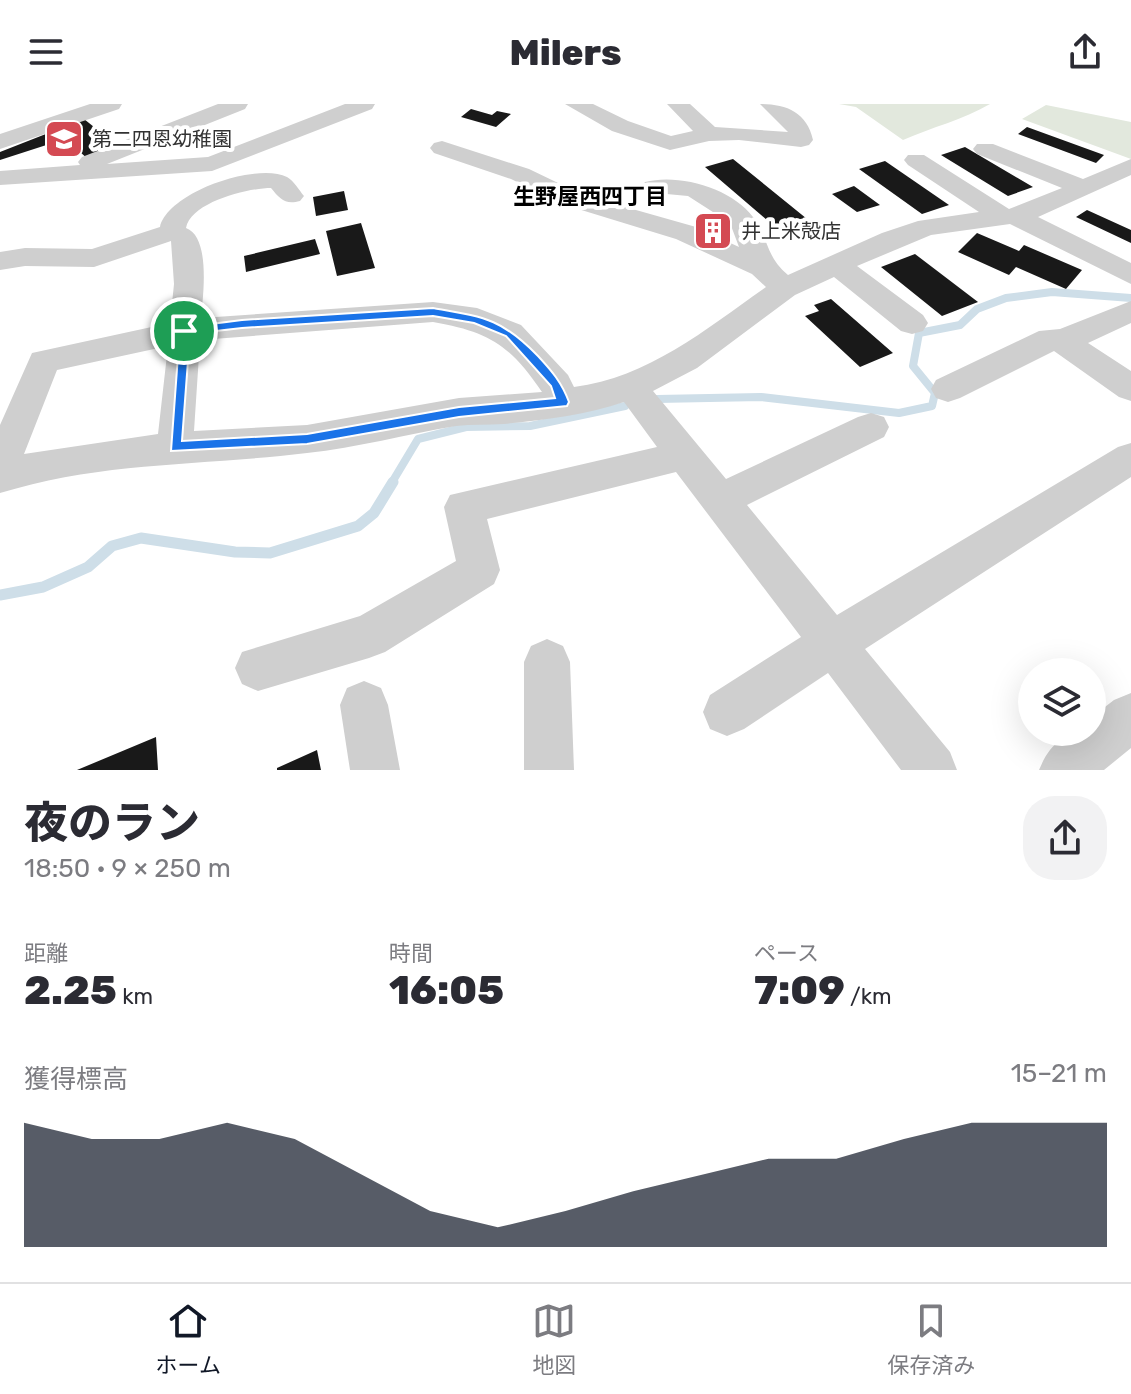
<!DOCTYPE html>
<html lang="ja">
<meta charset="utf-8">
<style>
:root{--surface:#fff;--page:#f2f2f3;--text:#2b2b33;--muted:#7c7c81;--line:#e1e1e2;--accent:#111827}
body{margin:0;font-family:Rubik,"Noto Sans JP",sans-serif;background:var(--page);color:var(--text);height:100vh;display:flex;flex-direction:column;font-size:30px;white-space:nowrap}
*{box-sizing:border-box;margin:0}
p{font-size:26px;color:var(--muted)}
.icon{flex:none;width:44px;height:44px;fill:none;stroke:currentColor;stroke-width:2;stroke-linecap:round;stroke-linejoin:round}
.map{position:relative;height:666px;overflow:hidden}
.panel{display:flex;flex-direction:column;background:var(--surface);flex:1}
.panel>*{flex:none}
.tools{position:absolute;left:1018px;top:554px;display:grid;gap:16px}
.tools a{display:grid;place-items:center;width:88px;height:88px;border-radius:50%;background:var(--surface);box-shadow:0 8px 32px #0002;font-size:40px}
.pin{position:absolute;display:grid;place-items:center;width:68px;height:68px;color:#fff;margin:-34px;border:4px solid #fff;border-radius:50%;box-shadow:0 2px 8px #0007}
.round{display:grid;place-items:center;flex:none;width:84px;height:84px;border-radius:32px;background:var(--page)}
.summary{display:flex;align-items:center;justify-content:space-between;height:136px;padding:0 24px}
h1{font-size:44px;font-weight:800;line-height:60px}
.figures{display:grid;grid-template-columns:repeat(3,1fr);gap:12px;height:136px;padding:8px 24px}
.figures div{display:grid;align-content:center}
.figures b{font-size:40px;font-weight:800}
.figures small{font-size:22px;font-weight:400}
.figures p{font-size:22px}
.chart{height:224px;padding:16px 24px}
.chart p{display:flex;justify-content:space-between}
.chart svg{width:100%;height:144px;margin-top:8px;fill:var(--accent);opacity:.7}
header{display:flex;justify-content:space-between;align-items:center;height:104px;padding:0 24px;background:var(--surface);font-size:36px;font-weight:800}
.dock{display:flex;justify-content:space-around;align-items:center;height:112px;border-top:2px solid var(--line);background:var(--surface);font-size:22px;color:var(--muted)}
.dock a{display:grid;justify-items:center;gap:4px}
.dock .active{color:var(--accent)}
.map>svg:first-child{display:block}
.green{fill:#e2e8dd}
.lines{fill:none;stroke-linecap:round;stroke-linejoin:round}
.stream-far1{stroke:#cedee8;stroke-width:8}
.stream{stroke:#cedee8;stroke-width:11}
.building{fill:#191919}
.minor{fill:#cfcfcf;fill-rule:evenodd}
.route{fill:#1a73e8;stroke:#fff;stroke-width:2;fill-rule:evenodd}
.labels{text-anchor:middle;stroke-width:8;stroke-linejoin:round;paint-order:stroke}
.far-poi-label{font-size:20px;fill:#323232;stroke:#fff;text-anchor:start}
.far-neighbourhood-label{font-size:22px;font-weight:bold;fill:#000;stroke:#fff}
</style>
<header><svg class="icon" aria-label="menu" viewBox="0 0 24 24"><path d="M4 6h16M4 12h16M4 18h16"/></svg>Milers<svg class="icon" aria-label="share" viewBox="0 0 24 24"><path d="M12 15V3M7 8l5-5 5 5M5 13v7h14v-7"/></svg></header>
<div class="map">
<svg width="1131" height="666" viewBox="0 0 1131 666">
<rect width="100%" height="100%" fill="#fff"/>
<path class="green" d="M 839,0 L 990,0 C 963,16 932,23 903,36 L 856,3 Z
M 1046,1 L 1131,18 L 1131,55 L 1022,15 Z"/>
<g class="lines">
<path class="stream-far1" d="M 657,295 L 761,293 L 899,309 L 932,302 L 935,289 L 913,262 L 919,229 L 960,221 L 977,205 L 1006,194 L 1052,188 L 1131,194
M 391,380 L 418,335 L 466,323 L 530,322 L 625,302"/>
<path class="stream" d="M 0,491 L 43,483 L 88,463 L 112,442 L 141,434 L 235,448 L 270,449 L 358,422 L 374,409 L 393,378"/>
</g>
<path class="building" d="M 471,5 L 492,11 L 497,7 L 511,10 L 496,23 L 461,13 Z
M 84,15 L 119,43 L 88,55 L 65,35 L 0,56 L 0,48 Z
M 1027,23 L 1104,51 L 1096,59 L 1018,30 Z
M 965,43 L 1033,83 L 1008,92 L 941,51 Z
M 733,55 L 812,119 L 782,129 L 705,63 Z
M 885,57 L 949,101 L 922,110 L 859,65 Z
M 854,82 L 880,101 L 857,108 L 832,90 Z
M 344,87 L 348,106 L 316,112 L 313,93 Z
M 1087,106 L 1131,126 L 1131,139 L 1076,113 Z
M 706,116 L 731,129 L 720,138 L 695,124 Z
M 361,119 L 375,164 L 337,172 L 326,127 Z
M 977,129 L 1019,147 L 1024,141 L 1082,166 L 1066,185 L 1016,163 L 1009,171 L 958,148 Z
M 315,135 L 320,150 L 246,168 L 244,152 Z
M 915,150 L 978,198 L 942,212 L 881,163 Z
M 831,195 L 893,249 L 860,263 L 805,212 L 819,207 L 814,201 Z
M 156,633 L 158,666 L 77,666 Z
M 317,646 L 321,666 L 277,666 L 277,664 Z"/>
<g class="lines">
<path class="minor" d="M 90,0 L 122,0 L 119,5 L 0,45 L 0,30 Z
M 218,0 L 248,0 L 245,5 L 107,60 L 208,53 L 345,0 L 375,0 L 372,5 L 212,67 L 0,81 L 0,67 L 80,61 L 78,58 L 82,53 Z
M 565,0 L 593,0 L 628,17 L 671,32 L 693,27 L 667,0 L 690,0 L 715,23 L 788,28 L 760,0 C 786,0 807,8 813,36 L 809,41 L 801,43 L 739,36 L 709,37 L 670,46 L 612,27 Z
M 442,37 L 529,65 L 583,91 L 696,123 L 739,143 L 730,119 L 688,92 L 645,88 L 641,83 L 645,78 C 678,69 732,84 753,113 C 769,134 765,152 788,171 L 882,129 L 918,117 L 979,108 L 908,61 L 904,56 L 908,51 L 924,51 L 1009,105 L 1062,84 L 977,50 L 973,45 L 977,40 L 993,40 L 1083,75 L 1131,55 L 1131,71 L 1038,113 L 1131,159 L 1131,180 L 1010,120 L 931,131 L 857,162 L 923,211 L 928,219 L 923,227 L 912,230 L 901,227 L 834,173 L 795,191 L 697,264 L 653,287 L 726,375 L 858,313 L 871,309 L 884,313 L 889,323 L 884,333 L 747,401 L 837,511 L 1118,343 L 1131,339 L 1131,373 L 865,545 L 950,648 L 957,666 L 901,666 L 828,569 L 744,625 L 727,632 L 710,625 L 703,608 L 710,591 L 801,533 L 676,368 L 487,415 L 500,466 L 494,480 L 385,548 L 369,554 L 258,587 L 242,580 L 235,564 L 242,548 L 360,512 L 456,457 L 444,403 L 450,391 L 657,343 L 624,298 C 587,311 544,316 504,320 C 488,321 472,320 456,322 C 406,330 357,344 307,349 C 201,362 104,357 0,389 L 0,321 L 32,249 L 170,219 L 174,180 L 171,137 L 94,163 L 25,162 L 0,166 L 0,148 L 25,144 L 92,145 L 160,123 C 168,88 257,58 287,73 C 294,77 299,86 304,92 L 300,97 C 285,101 280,95 271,84 C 248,84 191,98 186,124 C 211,133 203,193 201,214 L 433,198 L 477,204 L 521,221 L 568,271 L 574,283 C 649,273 706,225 766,183 L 752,170 L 676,135 L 565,101 L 511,75 L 434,49 L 430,44 L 434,39 ZM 433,218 C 489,228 509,240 542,288 L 459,294 L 307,321 L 194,327 L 200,236 ZM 168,242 L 158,330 L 24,350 L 57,266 Z
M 1131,197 L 1131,219 L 1088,239 L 1131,267 L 1131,297 L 1119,293 L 1054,247 L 960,294 L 948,298 L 936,294 L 931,285 L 936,276 L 1039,227 L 1060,225 Z
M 547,535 L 563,542 L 570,558 L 574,666 L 524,666 L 524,558 L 531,542 Z
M 364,577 L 381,584 L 388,601 L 400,666 L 350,666 L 340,601 L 347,584 Z
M 1131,589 L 1131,644 L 1104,666 L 1039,666 C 1050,640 1063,628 1092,628 L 1092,613 L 1114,596 Z"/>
</g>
<path class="route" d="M 433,204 C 484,213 501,214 538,252 C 552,267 562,279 569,298 L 567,302 L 459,313 L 307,340 L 171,347 L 180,224 L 242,216 ZM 433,212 L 474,219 L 506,232 L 551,282 L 555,294 L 459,303 L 307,330 L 182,337 L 190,230 L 242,224 Z"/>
<defs>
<symbol id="school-square" viewBox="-11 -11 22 22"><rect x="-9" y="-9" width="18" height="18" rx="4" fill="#d44a53" stroke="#fff"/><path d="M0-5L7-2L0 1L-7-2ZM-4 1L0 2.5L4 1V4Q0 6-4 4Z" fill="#fff"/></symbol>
<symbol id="building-square" viewBox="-11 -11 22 22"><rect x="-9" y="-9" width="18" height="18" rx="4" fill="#d44a53" stroke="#fff"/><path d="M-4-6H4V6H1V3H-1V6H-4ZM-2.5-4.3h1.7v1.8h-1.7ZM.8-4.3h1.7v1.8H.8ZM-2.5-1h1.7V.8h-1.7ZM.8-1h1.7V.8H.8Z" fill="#fff"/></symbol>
</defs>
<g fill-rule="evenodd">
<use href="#school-square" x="42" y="13" width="44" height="44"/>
<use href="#building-square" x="691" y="105" width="44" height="44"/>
</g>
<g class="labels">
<g class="far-poi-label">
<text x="92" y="42">第二四恩幼稚園</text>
<text x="741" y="134">井上米殻店</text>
</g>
<g class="far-neighbourhood-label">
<text x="590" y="100">生野屋西四丁目</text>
</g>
</g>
</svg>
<div class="tools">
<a><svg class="icon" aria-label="layers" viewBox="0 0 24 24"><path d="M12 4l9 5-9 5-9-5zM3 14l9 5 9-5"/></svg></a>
</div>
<div class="pin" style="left:184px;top:227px;background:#1e9e55"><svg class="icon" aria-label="arrive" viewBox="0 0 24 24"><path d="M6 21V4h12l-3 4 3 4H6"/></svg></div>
</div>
<section class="panel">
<div class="summary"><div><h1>夜のラン</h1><p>18:50 · 9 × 250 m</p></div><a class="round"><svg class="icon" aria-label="share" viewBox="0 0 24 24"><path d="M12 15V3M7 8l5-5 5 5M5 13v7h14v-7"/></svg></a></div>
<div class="figures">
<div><p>距離</p><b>2.25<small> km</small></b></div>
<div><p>時間</p><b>16:05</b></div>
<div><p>ペース</p><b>7:09<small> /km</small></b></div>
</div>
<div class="chart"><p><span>獲得標高</span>15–21 m</p>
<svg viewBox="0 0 160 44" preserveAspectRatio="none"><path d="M0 44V6L10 11L20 11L30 6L40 11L50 22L60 33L70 38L80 33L90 27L100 22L110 17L120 17L130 11L140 6L150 6L160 6V44z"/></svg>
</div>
</section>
<nav class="dock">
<a class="active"><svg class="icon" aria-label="home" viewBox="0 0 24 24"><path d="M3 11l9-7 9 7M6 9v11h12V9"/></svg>ホーム</a>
<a><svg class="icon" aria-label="map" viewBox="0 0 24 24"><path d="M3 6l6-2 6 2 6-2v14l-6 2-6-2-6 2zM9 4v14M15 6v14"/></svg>地図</a>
<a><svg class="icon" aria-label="saved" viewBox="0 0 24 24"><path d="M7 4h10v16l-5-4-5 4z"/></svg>保存済み</a>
</nav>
